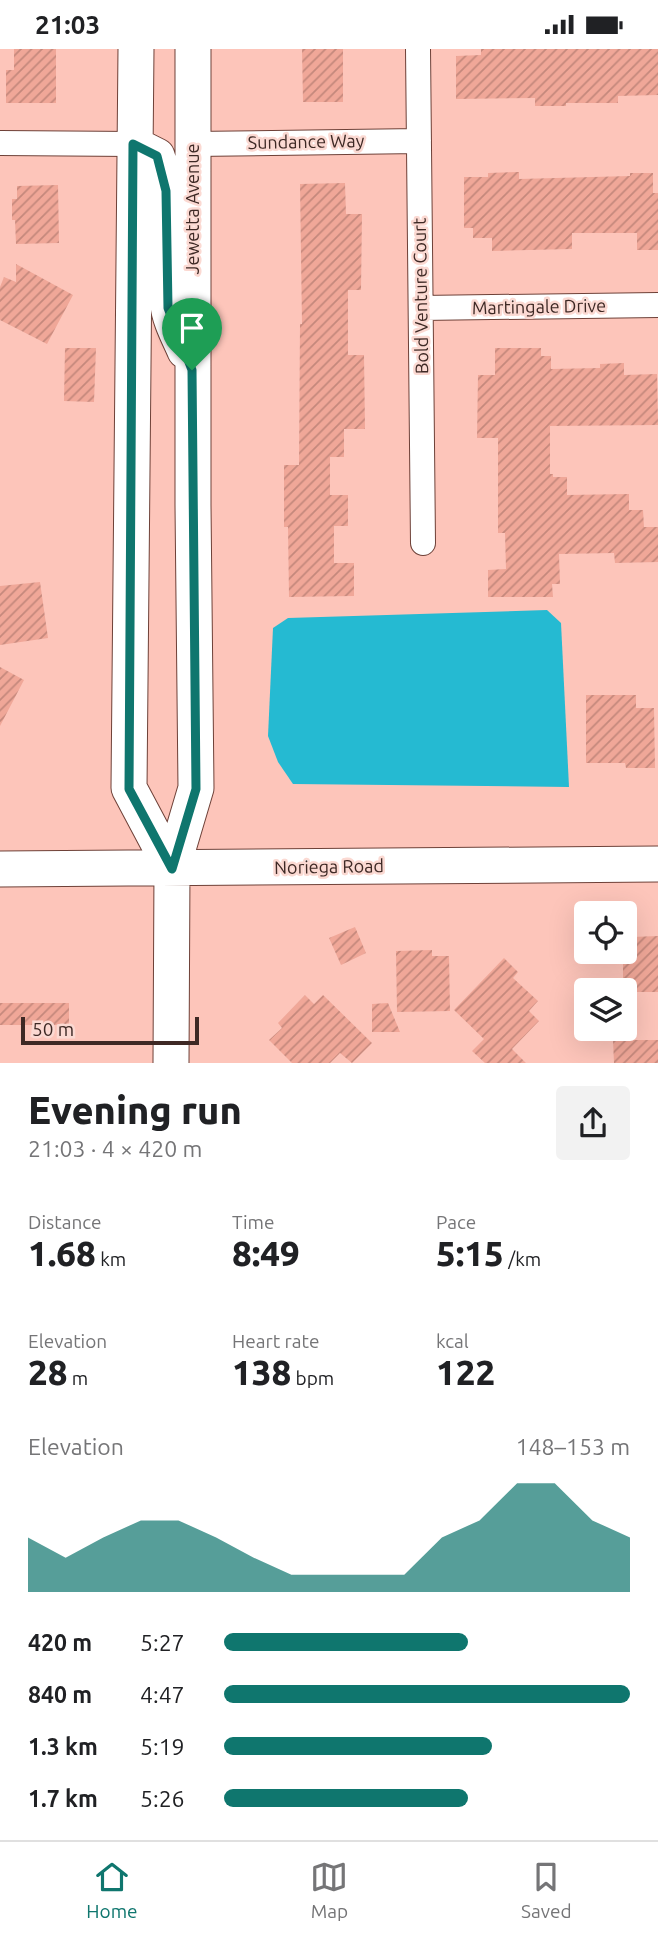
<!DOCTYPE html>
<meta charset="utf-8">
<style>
:root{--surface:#fff;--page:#f2f2f2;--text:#202124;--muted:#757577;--line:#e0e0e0;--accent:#0f766e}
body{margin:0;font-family:Ubuntu,sans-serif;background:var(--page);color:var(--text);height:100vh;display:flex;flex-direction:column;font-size:26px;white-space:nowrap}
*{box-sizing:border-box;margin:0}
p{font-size:23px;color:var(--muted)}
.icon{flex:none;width:38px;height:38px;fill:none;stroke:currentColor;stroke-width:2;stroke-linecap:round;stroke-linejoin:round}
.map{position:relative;height:1014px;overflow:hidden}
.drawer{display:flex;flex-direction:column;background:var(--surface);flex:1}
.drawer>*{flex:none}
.fabs{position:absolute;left:574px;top:852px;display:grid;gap:14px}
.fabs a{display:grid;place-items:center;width:63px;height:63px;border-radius:7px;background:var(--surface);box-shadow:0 7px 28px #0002;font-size:35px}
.scale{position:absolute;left:21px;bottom:18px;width:178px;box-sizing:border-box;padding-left:7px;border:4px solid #3e2925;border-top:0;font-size:19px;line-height:24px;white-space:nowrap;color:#3e2925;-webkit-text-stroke:5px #fbd9d2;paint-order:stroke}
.pin{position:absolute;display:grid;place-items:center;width:60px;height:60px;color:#fff;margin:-72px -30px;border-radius:50% 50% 50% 0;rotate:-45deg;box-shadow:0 0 7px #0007}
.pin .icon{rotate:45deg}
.round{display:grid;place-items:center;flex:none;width:74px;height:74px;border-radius:7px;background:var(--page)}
.head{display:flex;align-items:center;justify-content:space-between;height:119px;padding:0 28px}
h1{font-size:38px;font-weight:800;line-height:52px}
.figures{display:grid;grid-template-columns:repeat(3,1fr);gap:10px;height:119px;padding:7px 28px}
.figures div{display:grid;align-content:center}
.figures b{font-size:35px;font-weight:800}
.figures small{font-size:19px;font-weight:400}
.figures p{font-size:19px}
.chart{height:196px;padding:14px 28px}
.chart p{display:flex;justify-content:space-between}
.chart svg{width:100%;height:126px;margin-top:7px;fill:var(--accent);opacity:.7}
ul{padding:0 28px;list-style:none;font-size:23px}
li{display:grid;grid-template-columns:112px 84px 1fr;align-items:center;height:52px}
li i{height:18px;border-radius:9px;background:var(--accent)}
.status{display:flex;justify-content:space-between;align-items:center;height:49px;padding:0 35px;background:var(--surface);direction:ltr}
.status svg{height:19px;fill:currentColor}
.menu{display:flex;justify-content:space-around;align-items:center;height:98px;border-top:2px solid var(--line);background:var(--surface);font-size:19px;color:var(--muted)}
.menu a{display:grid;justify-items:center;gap:4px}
.menu .active{color:var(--accent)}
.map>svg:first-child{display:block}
.water{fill:#25bad2}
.building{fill:url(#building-hatch)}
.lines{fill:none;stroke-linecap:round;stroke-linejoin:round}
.street-casing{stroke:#6e4138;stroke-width:26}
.secondary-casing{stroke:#6e4138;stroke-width:37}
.street{stroke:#fff;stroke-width:24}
.secondary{stroke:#fff;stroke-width:35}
.route-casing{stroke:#fff;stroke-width:14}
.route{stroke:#0f766e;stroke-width:9}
.labels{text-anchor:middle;stroke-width:5;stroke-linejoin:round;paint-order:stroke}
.street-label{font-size:18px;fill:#3e2925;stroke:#fbd9d2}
</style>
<div class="status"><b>21:03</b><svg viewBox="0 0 49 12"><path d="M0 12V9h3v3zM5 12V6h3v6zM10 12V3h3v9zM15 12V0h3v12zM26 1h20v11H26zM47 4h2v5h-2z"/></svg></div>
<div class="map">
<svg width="658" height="1014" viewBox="0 0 658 1014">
<defs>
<pattern id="building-hatch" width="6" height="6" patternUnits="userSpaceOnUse" patternTransform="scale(1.75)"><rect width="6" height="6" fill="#f0a798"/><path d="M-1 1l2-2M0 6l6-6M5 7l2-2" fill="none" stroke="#c4887c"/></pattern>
</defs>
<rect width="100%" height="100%" fill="#fdc5ba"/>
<path class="water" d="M 547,561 L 561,574 L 569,738 L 293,735 L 278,713 L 268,687 L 273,579 L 288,569 Z"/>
<path class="building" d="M 14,0 L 56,0 L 56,54 L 6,54 L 6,21 L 14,21 Z
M 302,0 L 343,0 L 343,53 L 303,53 Z
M 481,0 L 658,0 L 658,46 L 618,47 L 618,54 L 566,54 L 566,57 L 535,57 L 535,49 L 456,50 L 456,7 L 481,6 Z
M 519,123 L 519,130 L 630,127 L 630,124 L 653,124 L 653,144 L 658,144 L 658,201 L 637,201 L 637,184 L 572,184 L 572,200 L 492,202 L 492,189 L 473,189 L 473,179 L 464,179 L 464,128 L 488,128 L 488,124 Z
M 345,134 L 346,165 L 362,165 L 361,241 L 348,241 L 348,306 L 364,306 L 365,380 L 344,380 L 344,408 L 330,408 L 330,446 L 348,446 L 348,477 L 334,477 L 334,514 L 354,514 L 354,547 L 289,548 L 288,478 L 284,478 L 284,416 L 299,416 L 300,275 L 302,275 L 300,135 Z
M 58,136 L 59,194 L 16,195 L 15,171 L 12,171 L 12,150 L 17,150 L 17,137 Z
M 16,215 L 73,246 L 47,295 L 0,271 L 0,238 L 4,228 L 16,233 Z
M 65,299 L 96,299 L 94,353 L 64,352 Z
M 495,299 L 541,299 L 541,307 L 551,307 L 551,320 L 600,319 L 600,315 L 624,314 L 624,326 L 657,325 L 658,376 L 550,377 L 550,425 L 553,425 L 553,428 L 567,428 L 567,446 L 629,445 L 629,461 L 643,461 L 644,478 L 658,478 L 658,513 L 615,514 L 614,504 L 559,505 L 560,535 L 552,535 L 553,548 L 488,548 L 488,521 L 506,520 L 505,484 L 498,484 L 498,389 L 477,389 L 478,326 L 495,326 Z
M 40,533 L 48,589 L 0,596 L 0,537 Z
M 0,618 L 24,631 L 0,677 Z
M 586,646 L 636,646 L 636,659 L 654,659 L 655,719 L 626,719 L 625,714 L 586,714 Z
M 355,878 L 366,904 L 341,916 L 329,889 Z
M 658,887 L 658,943 L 633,943 L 633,933 L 623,933 L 623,904 L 632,904 L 632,888 Z
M 432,901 L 432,907 L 449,907 L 450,962 L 397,963 L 396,902 Z
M 504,909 L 518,923 L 513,929 L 538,952 L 529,962 L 539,972 L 512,1000 L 526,1014 L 485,1014 L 472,1002 L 484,990 L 454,961 Z
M 305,946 L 314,955 L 323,946 L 372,994 L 352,1014 L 340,1004 L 330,1014 L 292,1014 L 269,991 L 282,979 L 278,974 Z
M 0,954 L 69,954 L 69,976 L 0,976 Z
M 388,954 L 400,983 L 372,983 L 372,955 Z
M 613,991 L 658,991 L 658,1014 L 614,1014 Z"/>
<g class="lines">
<defs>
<path id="street" d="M 418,0 L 423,494
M 0,94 L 133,95
M 193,95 L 419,92
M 421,259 L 658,256"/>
<path id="secondary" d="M 136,0 L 129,739 L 172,820
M 133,95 L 157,107 C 175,153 164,207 168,255 C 169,270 179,288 185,302
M 0,820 L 658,815
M 171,1014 L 172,820 L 196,739 L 193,456 L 193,0"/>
</defs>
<use href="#street" class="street-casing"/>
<use href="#secondary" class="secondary-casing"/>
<use href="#street" class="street"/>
<use href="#secondary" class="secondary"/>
</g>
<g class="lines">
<defs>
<path id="route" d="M 133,95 L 157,107 L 166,142 L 168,259 L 192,321 L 196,740 L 172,820 L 129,740 Z"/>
</defs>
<use href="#route" class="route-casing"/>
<use href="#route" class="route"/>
</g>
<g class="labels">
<g class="street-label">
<text transform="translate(306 93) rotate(-1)" y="6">Sundance Way</text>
<text transform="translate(193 160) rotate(-90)" y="6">Jewetta Avenue</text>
<text transform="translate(421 247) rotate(-91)" y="6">Bold Venture Court</text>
<text transform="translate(539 258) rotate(-1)" y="6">Martingale Drive</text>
<text transform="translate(329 818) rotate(-1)" y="6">Noriega Road</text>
</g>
</g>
</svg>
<div class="fabs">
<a><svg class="icon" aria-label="locate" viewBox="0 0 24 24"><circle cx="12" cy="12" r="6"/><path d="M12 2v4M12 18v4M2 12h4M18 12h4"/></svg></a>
<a><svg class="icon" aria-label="layers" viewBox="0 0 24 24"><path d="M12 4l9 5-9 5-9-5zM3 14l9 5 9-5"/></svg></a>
</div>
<div class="scale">50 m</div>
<div class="pin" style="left:192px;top:321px;background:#1e9e55"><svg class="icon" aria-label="arrive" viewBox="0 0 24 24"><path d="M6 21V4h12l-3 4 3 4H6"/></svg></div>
</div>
<section class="drawer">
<div class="head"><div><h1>Evening run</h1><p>21:03 · 4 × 420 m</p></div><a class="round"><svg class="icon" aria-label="share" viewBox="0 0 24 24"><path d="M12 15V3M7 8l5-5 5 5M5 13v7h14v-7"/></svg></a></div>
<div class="figures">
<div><p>Distance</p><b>1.68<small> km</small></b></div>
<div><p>Time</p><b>8:49</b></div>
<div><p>Pace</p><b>5:15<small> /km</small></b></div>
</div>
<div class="figures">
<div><p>Elevation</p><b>28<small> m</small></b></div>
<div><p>Heart rate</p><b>138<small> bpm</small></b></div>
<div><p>kcal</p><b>122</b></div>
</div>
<div class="chart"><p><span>Elevation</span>148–153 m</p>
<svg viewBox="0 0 160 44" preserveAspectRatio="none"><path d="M0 44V25L10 32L20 25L30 19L40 19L50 25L60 32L70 38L80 38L90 38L100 38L110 25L120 19L130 6L140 6L150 19L160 25V44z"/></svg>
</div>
<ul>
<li><b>420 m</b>5:27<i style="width:60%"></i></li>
<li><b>840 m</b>4:47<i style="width:100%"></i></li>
<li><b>1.3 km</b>5:19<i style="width:66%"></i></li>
<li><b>1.7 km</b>5:26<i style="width:60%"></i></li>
</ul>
</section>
<nav class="menu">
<a class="active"><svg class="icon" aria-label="home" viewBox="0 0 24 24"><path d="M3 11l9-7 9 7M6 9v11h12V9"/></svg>Home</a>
<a><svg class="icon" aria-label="map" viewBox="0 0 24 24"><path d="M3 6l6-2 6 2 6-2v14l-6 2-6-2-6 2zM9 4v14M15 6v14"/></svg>Map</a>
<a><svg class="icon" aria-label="saved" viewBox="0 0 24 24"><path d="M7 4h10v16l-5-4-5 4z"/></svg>Saved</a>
</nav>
